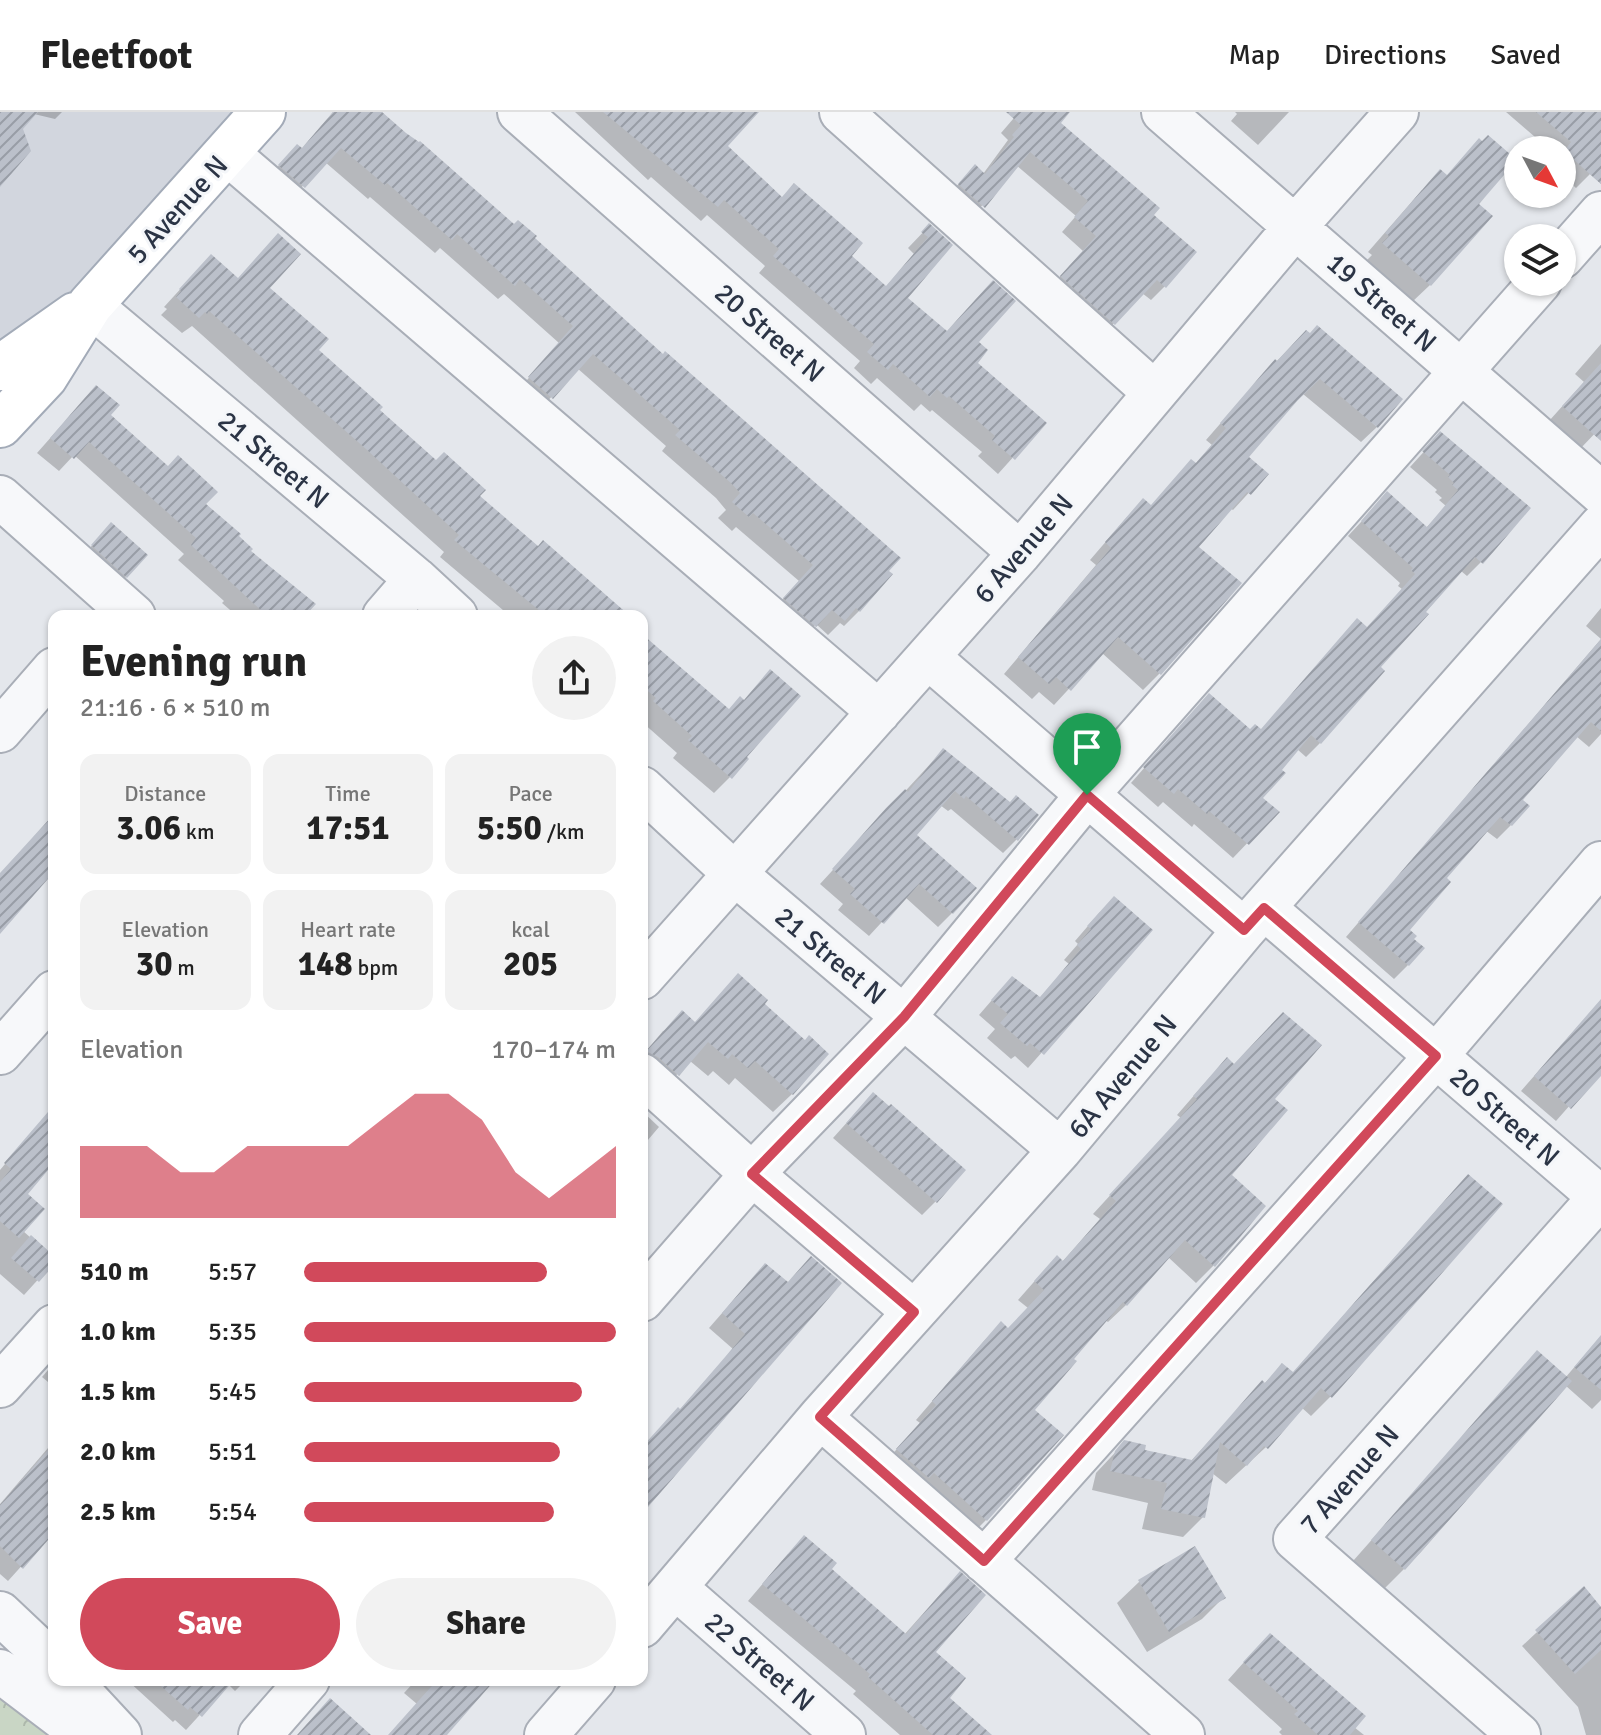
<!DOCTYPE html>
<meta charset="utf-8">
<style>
:root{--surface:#fff;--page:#f2f2f2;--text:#222;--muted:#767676;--line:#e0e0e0;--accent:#d1495b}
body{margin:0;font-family:Signika,sans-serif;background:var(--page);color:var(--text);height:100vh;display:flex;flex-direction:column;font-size:30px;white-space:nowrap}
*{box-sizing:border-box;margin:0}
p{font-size:26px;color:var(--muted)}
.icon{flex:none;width:44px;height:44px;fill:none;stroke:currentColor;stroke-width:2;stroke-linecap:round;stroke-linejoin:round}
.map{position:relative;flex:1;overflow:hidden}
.drawer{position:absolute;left:48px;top:498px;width:600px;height:1076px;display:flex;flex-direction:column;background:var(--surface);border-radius:16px;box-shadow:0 2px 6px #0004}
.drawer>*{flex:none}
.needle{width:52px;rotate:131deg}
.tools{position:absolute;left:1504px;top:24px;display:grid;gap:16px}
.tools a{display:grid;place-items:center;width:72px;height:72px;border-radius:50%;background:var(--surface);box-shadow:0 2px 6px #0004;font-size:40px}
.pin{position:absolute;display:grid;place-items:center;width:68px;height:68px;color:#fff;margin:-82px -34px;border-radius:50% 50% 50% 0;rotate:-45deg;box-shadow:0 0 8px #0007}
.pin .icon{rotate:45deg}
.round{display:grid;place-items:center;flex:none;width:84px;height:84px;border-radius:42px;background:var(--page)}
.headline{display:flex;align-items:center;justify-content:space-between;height:136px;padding:0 32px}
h1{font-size:44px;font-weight:700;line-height:60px}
.stats{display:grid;grid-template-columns:repeat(3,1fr);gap:12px;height:136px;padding:8px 32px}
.stats div{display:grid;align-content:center;border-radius:16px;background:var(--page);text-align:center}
.stats b{font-size:34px;font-weight:700}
.stats small{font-size:22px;font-weight:400}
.stats p{font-size:22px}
.chart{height:224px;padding:16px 32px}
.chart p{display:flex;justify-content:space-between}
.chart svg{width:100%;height:144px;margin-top:8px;fill:var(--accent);opacity:.7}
.button{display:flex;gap:16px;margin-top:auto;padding:16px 32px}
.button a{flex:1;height:92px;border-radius:48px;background:var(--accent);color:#fff;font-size:32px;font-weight:700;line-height:92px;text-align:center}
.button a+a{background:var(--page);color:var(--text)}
ul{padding:0 32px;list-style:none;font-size:26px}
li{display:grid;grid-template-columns:128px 96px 1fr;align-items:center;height:60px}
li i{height:20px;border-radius:10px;background:var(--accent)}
header{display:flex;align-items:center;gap:48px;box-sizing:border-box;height:112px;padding:0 40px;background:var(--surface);border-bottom:2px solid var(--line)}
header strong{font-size:38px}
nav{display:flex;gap:44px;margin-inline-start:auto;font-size:28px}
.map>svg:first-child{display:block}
.built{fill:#d2d6de}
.park{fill:url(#park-crowns)}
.shadow{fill:#0003}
.building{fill:url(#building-hatch)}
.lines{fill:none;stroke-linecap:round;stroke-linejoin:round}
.minor-casing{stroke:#a9aeb7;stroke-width:46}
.major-casing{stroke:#a3abb8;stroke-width:48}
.minor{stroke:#f7f8fa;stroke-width:42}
.major{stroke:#fff;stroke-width:44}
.route-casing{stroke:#fff;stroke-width:16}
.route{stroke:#d1495b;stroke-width:10}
.labels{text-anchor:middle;stroke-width:6;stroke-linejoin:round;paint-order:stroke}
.street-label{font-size:28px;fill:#2b3445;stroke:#f4f6f9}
</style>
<header>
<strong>Fleetfoot</strong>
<nav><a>Map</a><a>Directions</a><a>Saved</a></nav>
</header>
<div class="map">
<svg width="1601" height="1623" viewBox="0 0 1601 1623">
<defs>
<pattern id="park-crowns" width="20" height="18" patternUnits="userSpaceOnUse" patternTransform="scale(2)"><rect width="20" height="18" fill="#c9d6c5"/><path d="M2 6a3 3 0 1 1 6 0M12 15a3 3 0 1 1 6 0" fill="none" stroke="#adb8ab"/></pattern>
<pattern id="building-hatch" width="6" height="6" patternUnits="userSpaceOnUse" patternTransform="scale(2)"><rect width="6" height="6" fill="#bbc0ca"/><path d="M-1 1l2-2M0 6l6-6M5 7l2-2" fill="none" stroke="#989da6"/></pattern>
</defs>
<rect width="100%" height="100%" fill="#e4e7ec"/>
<path class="built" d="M 0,0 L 263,0 L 0,256 Z"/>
<path class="park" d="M 0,1579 L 51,1623 L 0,1623 Z"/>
<path class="shadow" d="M 0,0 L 62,0 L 55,7 L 34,2 L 21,17 L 0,72 Z
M 333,0 L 381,0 L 514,115 L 532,127 L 890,462 L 859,499 L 844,514 L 840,511 L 828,523 L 816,512 L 800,528 L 769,502 L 799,469 L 736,415 L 732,419 L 718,406 L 726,398 L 716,386 L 662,339 L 666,334 L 577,256 L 537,301 L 515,282 L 559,231 L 504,182 L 498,187 L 440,136 L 435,141 L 370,85 L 368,87 L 325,50 L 288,90 L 264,70 L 282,50 L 301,38 Z
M 575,0 L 756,0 L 725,35 L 781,87 L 885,176 L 914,142 L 908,136 L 929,114 L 951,133 L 905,186 L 946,221 L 977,230 L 975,251 L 1044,311 L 998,362 L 978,344 L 982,340 L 932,298 L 930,300 L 921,292 L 914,299 L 877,266 L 871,272 L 854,256 L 860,249 L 759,161 L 765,154 L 707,103 L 701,109 L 651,65 L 648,68 Z
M 1019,0 L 1065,0 L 1058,11 L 1151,103 L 1165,174 L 1151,188 L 1142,181 L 1100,226 L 1047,179 L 1083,139 L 1062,120 L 1076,104 L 1016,53 L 969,109 L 945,88 L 961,69 L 983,62 L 1008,28 L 1001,21 Z
M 1235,0 L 1289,0 L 1258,33 L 1231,9 L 1237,2 Z
M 1506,0 L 1601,0 L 1601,72 L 1590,62 L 1576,76 L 1562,63 L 1562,38 L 1550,38 Z
M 1422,78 L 1476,92 L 1430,173 L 1411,191 L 1365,150 L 1372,143 L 1368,140 Z
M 195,161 L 267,176 L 316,238 L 377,298 L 538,437 L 627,504 L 510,504 L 440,445 L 444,440 L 192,214 L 182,221 L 161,203 L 167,197 L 164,195 Z
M 1601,232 L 1601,315 L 1580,337 L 1549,309 L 1584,270 L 1575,262 Z
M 1290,236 L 1377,315 L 1361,330 L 1303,282 L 1246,345 L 1266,362 L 1233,398 L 1230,396 L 1196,435 L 1239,471 L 1159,562 L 1143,578 L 1102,541 L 1054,593 L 1039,580 L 1032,587 L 1004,562 L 1096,453 L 1090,448 L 1127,405 L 1150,395 L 1195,352 L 1212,333 L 1206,328 L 1260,266 Z
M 83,289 L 108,304 L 236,424 L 303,504 L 237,504 L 222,491 L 224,489 L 178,448 L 184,442 L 74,343 L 59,359 L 37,341 Z
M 1440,322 L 1481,450 L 1467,464 L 1461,459 L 1378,555 L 1320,631 L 1306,645 L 1297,637 L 1260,686 L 1277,700 L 1233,746 L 1194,712 L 1192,715 L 1163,690 L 1158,695 L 1131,671 L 1195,598 L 1250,620 L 1260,619 L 1367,517 L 1402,477 L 1398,474 L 1400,471 L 1348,424 L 1374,396 L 1426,416 L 1446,394 L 1439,388 L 1442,386 L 1435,380 L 1437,378 L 1410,355 Z
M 98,427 L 126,465 L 112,479 L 78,449 Z
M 1601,496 L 1601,527 L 1586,514 Z
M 642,517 L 647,521 L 643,525 L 744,645 L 730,665 L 714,681 L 673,646 L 677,641 L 642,610 Z
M 1601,527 L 1601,622 L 1589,635 L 1576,624 L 1520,688 L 1511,713 L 1497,727 L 1485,718 L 1444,767 L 1407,818 L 1408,853 L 1394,867 L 1346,825 Z
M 943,638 L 1009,692 L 1017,727 L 1003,741 L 951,697 L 948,699 L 940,693 L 914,723 L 952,801 L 938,815 L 905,785 L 869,824 L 838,798 L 843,792 L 820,772 Z
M 1100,800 L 1150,818 L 1028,956 L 1015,944 L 1011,947 L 987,926 L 995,917 L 979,903 L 998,881 L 1039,887 L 1069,852 L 1064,848 L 1078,832 L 1075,829 Z
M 762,892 L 805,930 L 792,982 L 773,1000 L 735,966 L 729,973 L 713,959 L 708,964 L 690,949 L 659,981 L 642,944 L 663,919 Z
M 1601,905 L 1601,958 L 1556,1009 L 1521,979 L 1579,913 Z
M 1210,965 L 1272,987 L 1229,1063 L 1214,1153 L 1196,1171 L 1168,1145 L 1126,1193 L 1108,1210 L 1105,1208 L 1033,1298 L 986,1408 L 969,1425 L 880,1356 L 920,1311 L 916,1308 L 984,1229 L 1001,1212 L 1008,1218 L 1028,1196 L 1018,1188 L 1040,1163 L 1062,1150 L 1100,1107 L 1093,1102 L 1181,1006 L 1177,1003 Z
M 859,997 L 936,1089 L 922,1103 L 833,1026 Z
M 54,999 L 54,1048 L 25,1082 L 23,1119 L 54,1146 L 54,1150 L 24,1183 L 0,1162 L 0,1058 L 30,1022 Z
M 642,999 L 659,1015 L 642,1035 Z
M 1448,1085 L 1331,1284 L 1311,1304 L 1301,1295 L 1266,1335 L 1226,1372 L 1212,1361 L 1203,1405 L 1183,1425 L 1142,1417 L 1148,1391 L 1092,1378 L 1096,1361 L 1125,1330 L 1143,1340 L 1190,1350 L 1262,1271 L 1264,1272 L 1282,1253 L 1292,1262 Z
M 751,1168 L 787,1172 L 642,1399 L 642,1336 L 679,1299 L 733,1237 L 709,1216 Z
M 1601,1224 L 1601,1288 L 1592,1297 L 1566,1274 L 1421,1440 L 1385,1476 L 1353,1449 L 1537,1241 L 1565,1266 Z
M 54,1251 L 54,1275 L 42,1265 Z
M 54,1329 L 54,1418 L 8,1469 L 0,1462 L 0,1392 Z
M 1194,1437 L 1224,1485 L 1202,1507 L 1147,1540 L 1117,1491 L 1139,1470 Z
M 788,1442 L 829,1457 L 904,1523 L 944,1478 L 933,1540 L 947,1586 L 989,1623 L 900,1623 L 853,1582 L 856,1579 L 748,1489 Z
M 1583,1477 L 1601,1498 L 1601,1623 L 1586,1623 L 1578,1595 L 1522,1534 Z
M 1253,1540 L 1354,1615 L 1364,1623 L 1282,1623 L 1279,1620 L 1282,1617 L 1228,1568 Z
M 127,1568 L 246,1568 L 235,1579 L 228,1572 L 186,1618 L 175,1608 L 173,1610 Z
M 416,1568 L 493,1568 L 444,1623 L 389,1623 L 417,1592 L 404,1581 Z"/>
<path class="building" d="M 0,0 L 38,0 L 23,17 L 31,39 L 0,75 Z
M 333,0 L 382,0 L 406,21 L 419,30 L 420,29 L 514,112 L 518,108 L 537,124 L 535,126 L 663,242 L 665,239 L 901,446 L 889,459 L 893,462 L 860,500 L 856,496 L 845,509 L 832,498 L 816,515 L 783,486 L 813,453 L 753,401 L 749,405 L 732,390 L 740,381 L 731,371 L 675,323 L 680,318 L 593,242 L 553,287 L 528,265 L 573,214 L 520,167 L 515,174 L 457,122 L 452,128 L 387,71 L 385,73 L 341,36 L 305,76 L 278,53 L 297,32 L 302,36 Z
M 603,0 L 759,0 L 728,34 L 782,85 L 794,71 L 863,131 L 852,144 L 886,174 L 928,125 L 921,120 L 929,111 L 953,133 L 908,186 L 947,219 L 993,168 L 1016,189 L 979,230 L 988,238 L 978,251 L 1047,311 L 1015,348 L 992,328 L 995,324 L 949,284 L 947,286 L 937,277 L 930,285 L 893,252 L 888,258 L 867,240 L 874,232 L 773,144 L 779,137 L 724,88 L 718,95 Z
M 1006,0 L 1070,0 L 1061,11 L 1160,96 L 1154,103 L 1197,140 L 1166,176 L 1157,168 L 1115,213 L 1060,164 L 1096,124 L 1074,105 L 1088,89 L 1030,40 L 985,96 L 958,72 L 975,52 L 985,62 L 1014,25 L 1012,23 L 1021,13 Z
M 1536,0 L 1601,0 L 1601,72 L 1564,39 L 1571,30 Z
M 1488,23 L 1517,48 L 1479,92 L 1493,104 L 1431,174 L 1382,131 L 1389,124 L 1385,121 L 1440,57 L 1447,63 L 1479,26 L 1482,29 Z
M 278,121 L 301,142 L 270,176 L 329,227 L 319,238 L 383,295 L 380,298 L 436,348 L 444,340 L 486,378 L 480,384 L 538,434 L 543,428 L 630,504 L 546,504 L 454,428 L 459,423 L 366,337 L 209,199 L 207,202 L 205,200 L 199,206 L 176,185 L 181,179 L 179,177 L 211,142 L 238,166 Z
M 1317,213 L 1403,287 L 1378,316 L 1320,267 L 1298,288 L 1249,345 L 1269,362 L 1251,383 L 1247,380 L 1199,435 L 1242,471 L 1161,563 L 1118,525 L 1071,579 L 1056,565 L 1049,572 L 1018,545 L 1111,436 L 1105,430 L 1143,386 L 1151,393 L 1191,347 L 1196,351 L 1226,316 L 1220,311 L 1275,247 L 1277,249 L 1306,218 L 1310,221 Z
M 1601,251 L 1601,329 L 1562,294 Z
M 96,273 L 120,293 L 111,303 L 168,354 L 178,343 L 218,380 L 206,392 L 241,422 L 239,424 L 253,437 L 251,439 L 316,492 L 305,504 L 267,504 L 191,433 L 196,426 L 89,330 L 74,347 L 50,326 Z
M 1440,319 L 1531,396 L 1483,452 L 1475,445 L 1426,500 L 1429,502 L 1381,555 L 1385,559 L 1321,632 L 1311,623 L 1282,658 L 1286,661 L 1263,686 L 1280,700 L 1249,733 L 1209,699 L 1207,702 L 1178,677 L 1174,682 L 1143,655 L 1209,581 L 1250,617 L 1255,612 L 1261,617 L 1357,506 L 1367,515 L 1415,462 L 1411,458 L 1413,456 L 1361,409 L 1387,379 L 1427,415 L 1458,378 L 1452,373 L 1454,371 L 1448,365 L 1450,363 L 1422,339 Z
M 111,410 L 148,443 L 127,466 L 91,433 Z
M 642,522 L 729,597 L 740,584 L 744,588 L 770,557 L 801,584 L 747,645 L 749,647 L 732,667 L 688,628 L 692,624 L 653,589 L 656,586 L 642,574 Z
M 1601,527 L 1601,619 L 1591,610 L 1523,688 L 1530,694 L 1512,714 L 1500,705 L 1447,766 L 1451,770 L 1410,818 L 1417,824 L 1414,827 L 1425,836 L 1409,854 L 1358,810 Z
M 943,636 L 1010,690 L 1016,683 L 1039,703 L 1018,729 L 966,684 L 964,687 L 955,679 L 917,723 L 977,776 L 953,802 L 919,772 L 884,812 L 850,782 L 855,777 L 832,757 L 886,696 L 905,677 L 908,680 Z
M 54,702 L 54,760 L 0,822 L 0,761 Z
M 1114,784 L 1153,818 L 1044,943 L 1030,931 L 1027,934 L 1000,911 L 1008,902 L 991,888 L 1012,864 L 1040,885 L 1081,837 L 1077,833 L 1091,817 L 1087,814 Z
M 738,861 L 768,888 L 765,892 L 805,928 L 809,923 L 829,942 L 793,983 L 755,949 L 748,956 L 732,942 L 728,947 L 708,930 L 679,964 L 658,945 L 646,939 L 682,898 L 695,910 Z
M 1601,887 L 1601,964 L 1571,997 L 1534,964 Z
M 1283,900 L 1322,933 L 1275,987 L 1288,998 L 1232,1063 L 1266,1094 L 1215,1155 L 1185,1128 L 1127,1194 L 1123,1190 L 1074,1247 L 1077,1249 L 1035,1298 L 1064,1323 L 987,1409 L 934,1361 L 929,1366 L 896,1337 L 936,1293 L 932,1289 L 1001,1209 L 1008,1216 L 1044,1178 L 1034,1169 L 1057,1143 L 1063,1149 L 1116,1089 L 1109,1083 L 1197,987 L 1193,984 L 1227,945 L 1234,952 Z
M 873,980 L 889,994 L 891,992 L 966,1058 L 937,1091 L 846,1011 Z
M 54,993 L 54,1051 L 28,1082 L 45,1097 L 19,1126 L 0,1109 L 0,1070 L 11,1057 L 4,1051 Z
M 1468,1062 L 1503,1092 L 1332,1286 L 1321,1276 L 1268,1337 L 1264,1334 L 1247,1354 L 1220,1330 L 1205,1406 L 1161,1397 L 1167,1371 L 1110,1359 L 1115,1339 L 1124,1328 L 1146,1333 L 1145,1338 L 1192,1348 L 1262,1268 L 1265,1271 L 1282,1251 L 1293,1260 Z
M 31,1123 L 54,1144 L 54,1153 L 39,1170 L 11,1146 Z
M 811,1144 L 842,1171 L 642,1402 L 642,1335 L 678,1295 L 680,1297 L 745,1222 L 722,1201 L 765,1151 L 788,1170 Z
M 1601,1223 L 1601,1278 L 1574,1255 Z
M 1537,1238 L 1572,1269 L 1405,1458 L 1371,1428 Z
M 54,1331 L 54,1421 L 23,1457 L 0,1434 L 0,1393 Z
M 804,1423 L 837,1451 L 832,1457 L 906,1522 L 960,1459 L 986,1483 L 936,1540 L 966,1566 L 950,1586 L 992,1623 L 933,1623 L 868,1565 L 870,1562 L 762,1472 Z
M 1195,1434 L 1226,1486 L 1169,1520 L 1138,1468 Z
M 1584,1474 L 1601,1495 L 1601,1538 L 1575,1562 L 1535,1518 Z
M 1270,1521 L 1366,1604 L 1350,1623 L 1318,1623 L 1294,1602 L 1298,1599 L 1243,1550 Z
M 154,1568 L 234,1568 L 202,1605 L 190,1595 L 188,1598 Z
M 437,1568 L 495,1568 L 447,1623 L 388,1623 Z
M 330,1586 L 371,1623 L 297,1623 Z"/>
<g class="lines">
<defs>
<path id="minor" d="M 519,0 L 1020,441
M 841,0 L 1155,281
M 1163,0 L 1601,381
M 227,41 L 879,600
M 1562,145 L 1601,101
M 90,193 L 416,467 L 456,504
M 0,385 L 134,504
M 384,504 L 416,467
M 928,545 L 1244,818
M 0,619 L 54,557
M 642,676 L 734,761 L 1060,1038
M 1264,796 L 1601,1086
M 642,866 L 1020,441 L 1295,115 L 1397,0
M 0,941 L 54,880
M 642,963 L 752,1062 L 914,1200
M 642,1188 L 752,1062 L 904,905 L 1087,683 L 1540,170
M 0,1274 L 54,1214
M 820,1305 L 1183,1623
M 984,1449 L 1436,944 L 1601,751
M 676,1476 L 844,1623
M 0,1501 L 54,1552
M 642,1514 L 820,1305 L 1060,1038 L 1244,818 L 1601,414
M 0,1559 L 84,1623
M 69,1568 L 120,1623
M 260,1623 L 308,1568
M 546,1623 L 594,1568
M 1519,1623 L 1295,1427 L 1600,1085"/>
<path id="major" d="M 0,256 L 75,203
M 0,313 L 45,265 L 90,193 L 263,0"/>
</defs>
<use href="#minor" class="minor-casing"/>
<use href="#major" class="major-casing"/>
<use href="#minor" class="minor"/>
<use href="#major" class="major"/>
</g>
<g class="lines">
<defs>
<path id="route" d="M 1087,683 L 1244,818 L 1264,796 L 1436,944 L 984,1449 L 820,1305 L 914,1200 L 752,1062 L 904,905 Z"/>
</defs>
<use href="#route" class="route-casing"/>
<use href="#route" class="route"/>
</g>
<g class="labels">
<g class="street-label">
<text transform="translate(177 97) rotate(-48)" y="10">5 Avenue N</text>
<text transform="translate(1382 190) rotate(41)" y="10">19 Street N</text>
<text transform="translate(770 220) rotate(41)" y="10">20 Street N</text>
<text transform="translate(274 347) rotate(40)" y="10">21 Street N</text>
<text transform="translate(1023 436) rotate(-49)" y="10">6 Avenue N</text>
<text transform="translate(831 843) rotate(40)" y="10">21 Street N</text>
<text transform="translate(1122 964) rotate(-50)" y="10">6A Avenue N</text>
<text transform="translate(1505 1004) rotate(41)" y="10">20 Street N</text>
<text transform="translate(1349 1367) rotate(-49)" y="10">7 Avenue N</text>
<text transform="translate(760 1549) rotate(41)" y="10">22 Street N</text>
</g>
</g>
</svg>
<div class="tools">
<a><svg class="needle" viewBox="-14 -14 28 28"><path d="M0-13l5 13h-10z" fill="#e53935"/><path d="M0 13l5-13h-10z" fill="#767676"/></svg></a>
<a><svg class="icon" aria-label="layers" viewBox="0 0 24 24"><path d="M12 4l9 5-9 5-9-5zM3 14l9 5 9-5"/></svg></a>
</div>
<div class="pin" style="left:1087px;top:683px;background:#1e9e55"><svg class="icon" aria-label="arrive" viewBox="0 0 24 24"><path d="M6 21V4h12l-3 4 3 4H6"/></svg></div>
<section class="drawer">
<div class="headline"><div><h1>Evening run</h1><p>21:16 · 6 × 510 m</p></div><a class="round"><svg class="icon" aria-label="share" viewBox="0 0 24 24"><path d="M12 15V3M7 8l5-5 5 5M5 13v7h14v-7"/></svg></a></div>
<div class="stats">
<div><p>Distance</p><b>3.06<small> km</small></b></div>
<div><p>Time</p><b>17:51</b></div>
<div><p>Pace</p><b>5:50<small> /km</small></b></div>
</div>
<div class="stats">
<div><p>Elevation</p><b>30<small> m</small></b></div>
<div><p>Heart rate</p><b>148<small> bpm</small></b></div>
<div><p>kcal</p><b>205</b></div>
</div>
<div class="chart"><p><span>Elevation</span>170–174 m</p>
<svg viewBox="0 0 160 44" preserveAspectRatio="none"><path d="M0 44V22L10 22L20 22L30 30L40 30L50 22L60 22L70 22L80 22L90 14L100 6L110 6L120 14L130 30L140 38L150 30L160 22V44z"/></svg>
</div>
<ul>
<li><b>510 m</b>5:57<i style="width:78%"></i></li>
<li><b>1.0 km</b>5:35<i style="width:100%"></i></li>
<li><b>1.5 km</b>5:45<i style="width:89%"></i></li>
<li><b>2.0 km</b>5:51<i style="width:82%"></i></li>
<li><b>2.5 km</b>5:54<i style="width:80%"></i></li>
</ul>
<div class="button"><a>Save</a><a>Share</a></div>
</section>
</div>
